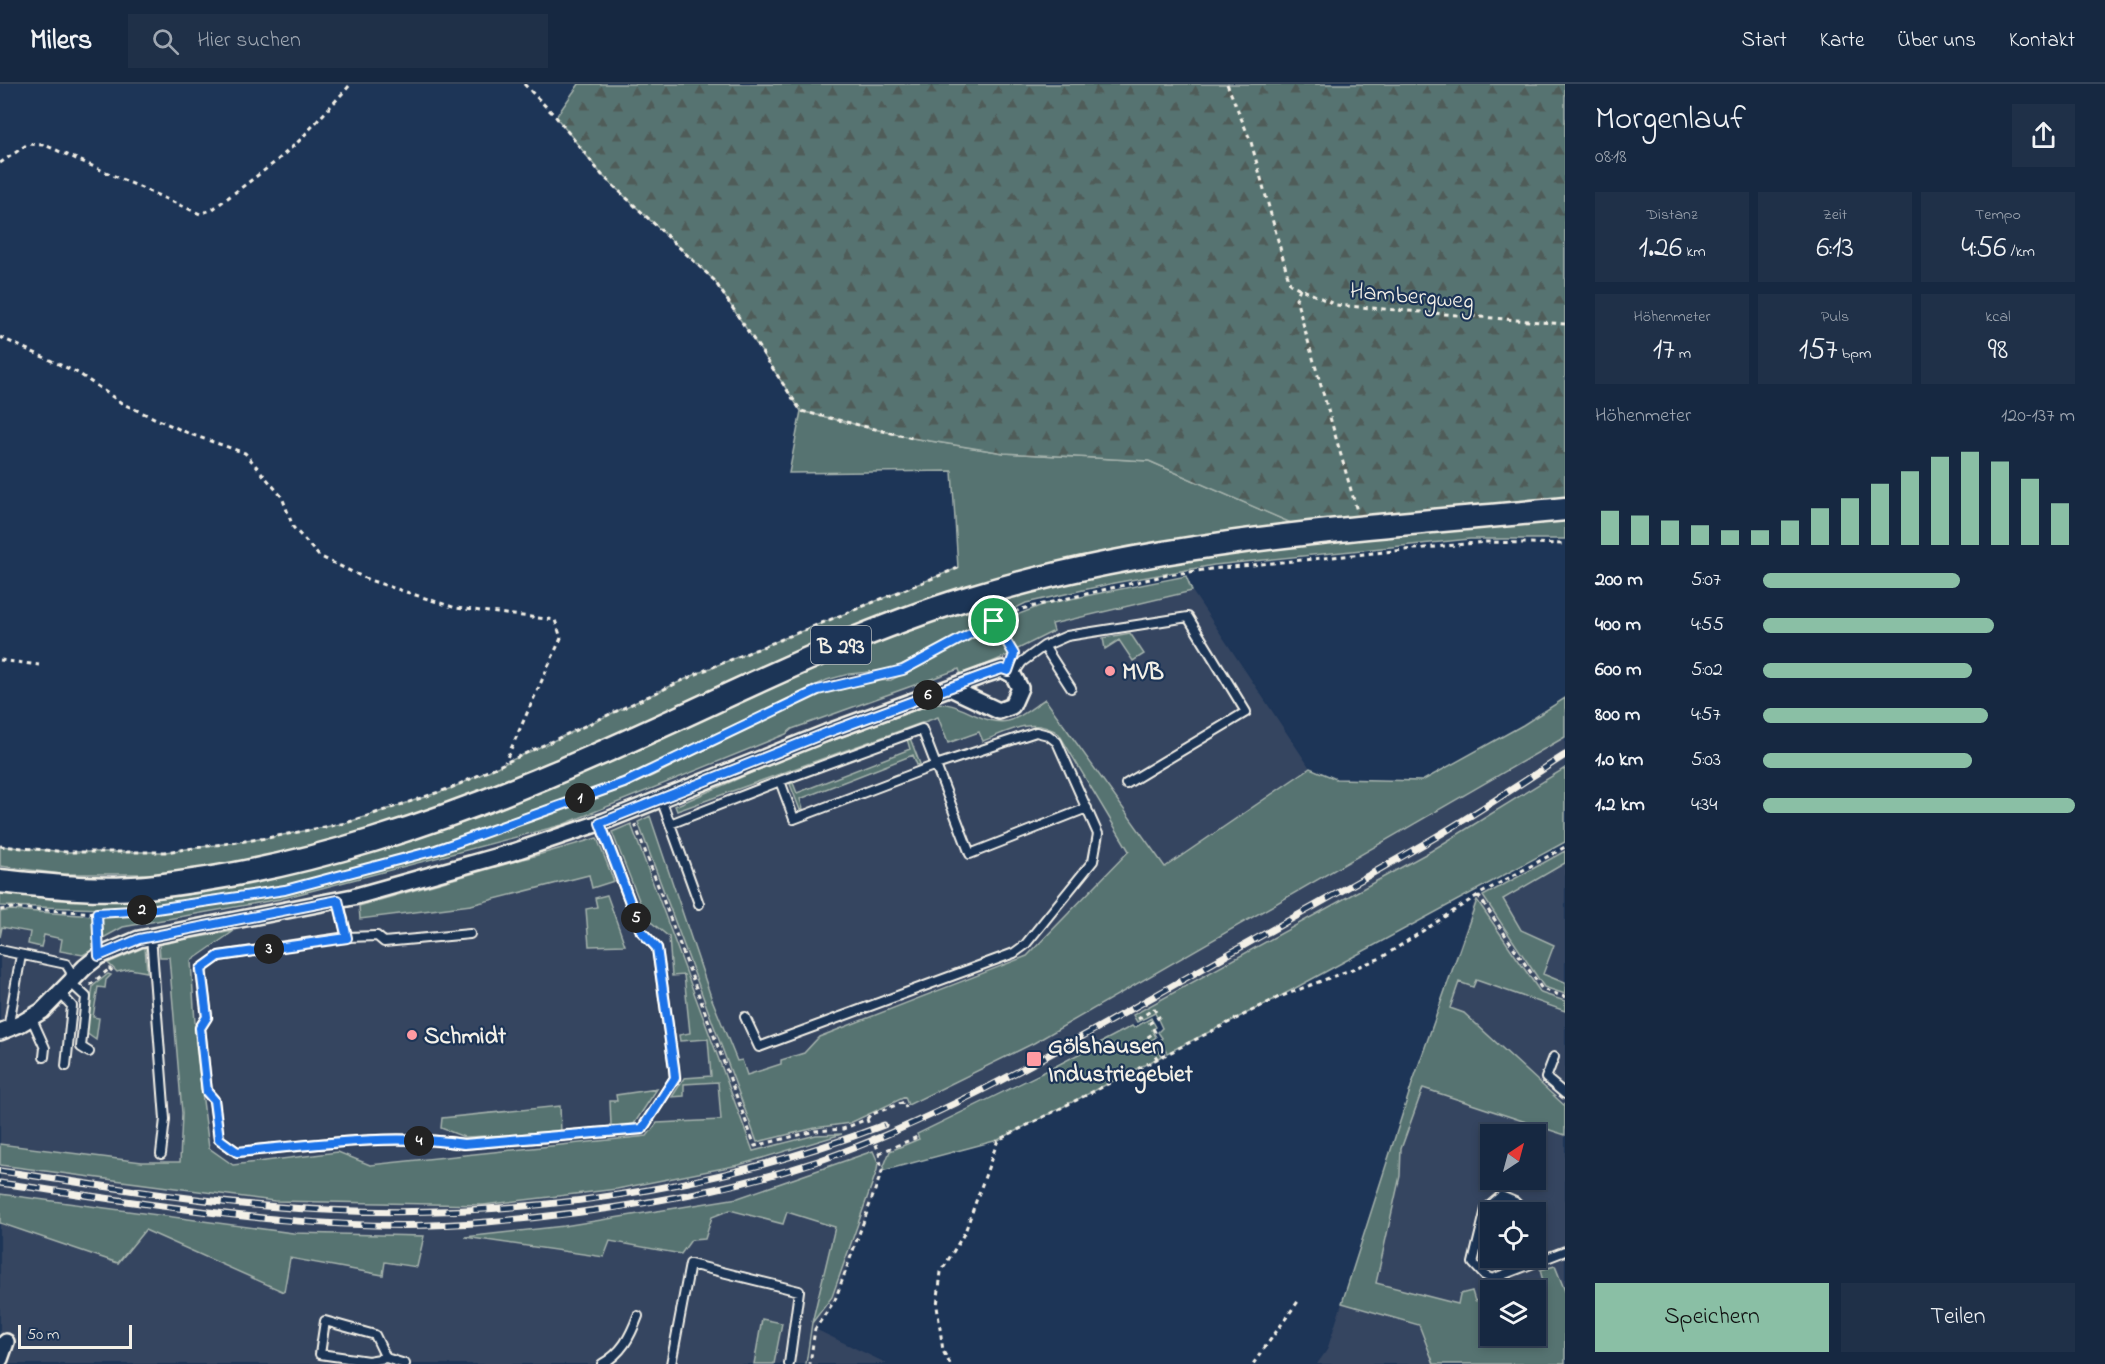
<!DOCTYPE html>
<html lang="de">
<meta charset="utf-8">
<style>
:root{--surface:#162841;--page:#1f3048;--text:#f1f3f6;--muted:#9ea6b1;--line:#35445a;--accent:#8abfa5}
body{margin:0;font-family:"Indie Flower",sans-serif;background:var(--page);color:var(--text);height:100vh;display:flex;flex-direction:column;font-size:22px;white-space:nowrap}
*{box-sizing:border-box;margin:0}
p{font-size:20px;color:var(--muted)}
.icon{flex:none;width:33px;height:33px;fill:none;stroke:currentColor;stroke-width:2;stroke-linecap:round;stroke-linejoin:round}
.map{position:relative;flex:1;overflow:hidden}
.details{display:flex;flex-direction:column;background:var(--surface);width:540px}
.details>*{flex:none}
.needle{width:39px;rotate:36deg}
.tools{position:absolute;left:1480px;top:1040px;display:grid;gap:12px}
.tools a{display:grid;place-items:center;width:66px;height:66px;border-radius:0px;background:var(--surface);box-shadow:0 3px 9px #0003,0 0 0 2px var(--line);font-size:30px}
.scale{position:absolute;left:18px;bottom:15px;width:114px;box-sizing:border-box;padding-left:6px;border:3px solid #f4f1e8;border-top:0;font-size:16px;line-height:21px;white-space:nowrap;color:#f4f1e8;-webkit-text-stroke:4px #1d3557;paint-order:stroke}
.pin{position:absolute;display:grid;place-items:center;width:51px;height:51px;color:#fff;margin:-26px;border:3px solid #fff;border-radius:50%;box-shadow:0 2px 6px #0007}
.km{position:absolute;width:30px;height:30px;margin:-15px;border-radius:50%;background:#222;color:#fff;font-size:16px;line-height:30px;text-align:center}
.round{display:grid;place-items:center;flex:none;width:63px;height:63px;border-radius:0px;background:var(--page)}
.head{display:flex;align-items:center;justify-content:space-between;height:102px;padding:0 30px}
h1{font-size:33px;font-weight:600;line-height:45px}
.figures{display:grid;grid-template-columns:repeat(3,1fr);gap:9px;height:102px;padding:6px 30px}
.figures div{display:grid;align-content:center;border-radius:0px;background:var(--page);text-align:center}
.figures b{font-size:30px;font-weight:600}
.figures small{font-size:16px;font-weight:400}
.figures p{font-size:16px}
.chart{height:168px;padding:12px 30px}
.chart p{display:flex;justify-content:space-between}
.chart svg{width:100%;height:108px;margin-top:6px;stroke:var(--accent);stroke-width:6}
.button{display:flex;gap:12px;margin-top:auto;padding:12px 30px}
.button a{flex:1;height:69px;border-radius:0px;background:var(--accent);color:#111;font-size:24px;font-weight:600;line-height:69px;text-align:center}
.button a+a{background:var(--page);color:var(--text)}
ul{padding:0 30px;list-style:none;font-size:20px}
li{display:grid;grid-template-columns:96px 72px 1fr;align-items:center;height:45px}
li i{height:15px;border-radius:8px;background:var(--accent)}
header{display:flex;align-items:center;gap:36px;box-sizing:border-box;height:84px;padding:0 30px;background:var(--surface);border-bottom:2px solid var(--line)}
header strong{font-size:28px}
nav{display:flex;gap:33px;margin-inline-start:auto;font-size:21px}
.search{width:420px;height:54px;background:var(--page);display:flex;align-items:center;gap:15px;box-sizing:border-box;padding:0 21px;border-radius:0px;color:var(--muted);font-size:22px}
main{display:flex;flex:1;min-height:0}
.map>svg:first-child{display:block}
.built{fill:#344460;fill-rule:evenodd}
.green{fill:#567371;stroke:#a5b2ac;stroke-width:1.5}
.forest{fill:url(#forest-firs);stroke:#a5b2ac;stroke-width:1.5}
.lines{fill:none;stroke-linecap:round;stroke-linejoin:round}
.lane-casing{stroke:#f4f1e8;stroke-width:12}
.street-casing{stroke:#f4f1e8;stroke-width:20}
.primary-casing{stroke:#f4f1e8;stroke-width:27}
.path{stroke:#f4f1e8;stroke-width:3;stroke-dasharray:4.5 4.5;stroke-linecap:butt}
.lane{stroke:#1d3557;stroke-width:8}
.street{stroke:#1d3557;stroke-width:15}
.primary{stroke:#1d3557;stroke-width:22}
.rail-casing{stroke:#f4f1e8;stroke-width:7}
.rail{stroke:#1d3557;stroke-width:4.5;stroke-dasharray:14;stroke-linecap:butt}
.route-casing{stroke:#fff;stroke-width:12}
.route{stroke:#1a73e8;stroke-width:8}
.poi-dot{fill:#ff9aa2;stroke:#1d3557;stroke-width:2}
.labels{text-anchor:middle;stroke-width:4.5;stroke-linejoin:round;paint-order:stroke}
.shield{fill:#1d3557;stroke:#b4b9bc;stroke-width:1.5}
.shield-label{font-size:22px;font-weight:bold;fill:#f4f1e8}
.street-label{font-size:24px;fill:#f4f1e8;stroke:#1d3557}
.poi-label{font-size:24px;font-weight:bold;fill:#f4f1e8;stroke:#1d3557;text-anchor:start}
</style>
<header>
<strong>Milers</strong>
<div class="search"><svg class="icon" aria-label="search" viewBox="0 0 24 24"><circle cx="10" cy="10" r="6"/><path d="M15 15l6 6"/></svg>Hier suchen</div>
<nav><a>Start</a><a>Karte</a><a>Über uns</a><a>Kontakt</a></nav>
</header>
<main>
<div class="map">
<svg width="1565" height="1280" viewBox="0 0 1565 1280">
<defs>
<pattern id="forest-firs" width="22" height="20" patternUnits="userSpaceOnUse" patternTransform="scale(1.5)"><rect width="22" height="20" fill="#567371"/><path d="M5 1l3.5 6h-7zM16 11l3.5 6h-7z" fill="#4f5b59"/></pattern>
</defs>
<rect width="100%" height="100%" fill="#1d3557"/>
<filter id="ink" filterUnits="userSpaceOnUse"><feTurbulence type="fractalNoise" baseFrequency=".0167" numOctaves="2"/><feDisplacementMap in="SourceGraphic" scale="12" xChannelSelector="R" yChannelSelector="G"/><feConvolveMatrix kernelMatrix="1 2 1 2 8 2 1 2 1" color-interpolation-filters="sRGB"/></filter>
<g filter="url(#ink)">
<path class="built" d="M 1192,507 L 1310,684 L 1257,719 L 909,1020 L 1034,959 L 1565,653 L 1565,684 L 1431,767 L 1136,929 L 1133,931 L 1137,938 L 1132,942 L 917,1050 L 919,1055 L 890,1067 L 835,1216 L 815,1245 L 888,1280 L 0,1280 L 0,825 L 101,832 L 103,854 L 123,843 L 338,801 L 512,755 L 570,739 L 786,650 L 792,645 L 903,604 L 959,584 L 962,591 L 1011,570 L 1054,547 L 1052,540 Z
M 1565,764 L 1565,1280 L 1317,1280 L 1327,1266 L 1412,1000 L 1475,816 ZM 1491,1050 L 1536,1050 L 1536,1095 L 1491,1095 ZM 1491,1128 L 1536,1128 L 1536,1173 L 1491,1173 ZM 1491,1206 L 1536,1206 L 1536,1251 L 1491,1251 Z"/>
<path class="green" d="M 801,327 L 912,354 L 1004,369 L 1149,377 L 1298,442 L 1073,477 L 399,741 L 253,779 L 158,790 L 61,790 L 0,782 L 0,762 L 67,768 L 165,768 L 267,754 L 346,739 L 452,704 L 703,587 L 958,484 L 952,387 L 789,389 Z
M 1565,435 L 1565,455 L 1470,455 L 1214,481 L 1114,499 L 1026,519 L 891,586 L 849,590 L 827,596 L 646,685 L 466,752 L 404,770 L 290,801 L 151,823 L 106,825 L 0,822 L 0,810 L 96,815 L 274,793 L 349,775 L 434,749 L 557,700 L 882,554 L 977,521 L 1050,500 L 1208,471 Z
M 1186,492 L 1192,507 L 1052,540 L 1054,547 L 1016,566 L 1001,543 L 1004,536 L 1045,520 Z
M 990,542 L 997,548 L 1011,570 L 961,591 L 959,585 L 792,645 L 786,650 L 562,741 L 280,815 L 123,843 L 103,854 L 101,832 L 155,830 L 293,807 L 440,767 L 652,692 L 825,605 L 856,598 L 891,596 Z
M 1130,549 L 1144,570 L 1133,577 L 1119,556 L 1105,565 L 1103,554 Z
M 1565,614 L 1565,653 L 1034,959 L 908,1021 L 905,1013 L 850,1039 L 815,1044 L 757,1058 L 638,738 L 650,732 L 711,913 L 737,977 L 742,976 L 747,991 L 781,980 L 781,976 L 804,969 L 819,953 L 1027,872 L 1129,767 L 1059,650 C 1033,632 1009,647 983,657 L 979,648 L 948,659 L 938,633 L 677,727 L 675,722 L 793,671 L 934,619 C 960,617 982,642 1008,637 C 1021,634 1034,622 1045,615 L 1165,783 L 1310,684 L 1336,695 L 1422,697 L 1523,641 Z
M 910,654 L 920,680 L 917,681 L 913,671 L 800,715 L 803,725 L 800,726 L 790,700 L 793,699 L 797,709 L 910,665 L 907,655 Z
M 1565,684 L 1565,758 L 1277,914 L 1167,969 L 1159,957 L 1162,954 L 1158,948 L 1162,944 L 1155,929 L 1137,938 L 1133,931 L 1431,767 Z
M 631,740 L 753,1067 L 816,1051 L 842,1050 L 739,1081 L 617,1105 L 483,1121 L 274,1117 L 0,1081 L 0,1060 L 142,1078 L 180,1078 L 182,1029 L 169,873 L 160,873 L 159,860 L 234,847 L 191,877 L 197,969 L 209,1064 L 233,1081 L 338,1068 L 370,1081 L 647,1052 L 657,1039 L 721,1036 L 718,998 L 684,1000 L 684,1012 L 672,1013 L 684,994 L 711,992 L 708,955 L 680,957 L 679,951 L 690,949 L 684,891 L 672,892 L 669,853 L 646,834 L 612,748 Z
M 597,754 L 614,797 L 592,804 L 589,791 L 471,821 L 360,835 L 359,822 Z
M 1565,767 L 1565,779 L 1503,815 L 1521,846 L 1554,861 L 1543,890 L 1565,899 L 1565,910 L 1544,903 L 1483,812 Z
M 607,811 L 625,861 L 589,862 L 586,825 L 597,823 L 595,814 Z
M 1477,816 L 1541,909 L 1565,917 L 1565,927 L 1476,896 L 1473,903 L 1459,898 L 1450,924 L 1464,929 L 1565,1022 L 1565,1051 L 1423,1004 L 1401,1065 L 1400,1092 L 1376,1199 L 1458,1220 L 1460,1210 L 1472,1207 L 1475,1217 L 1491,1212 L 1491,1251 L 1536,1251 L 1536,1206 L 1512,1206 L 1543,1197 L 1540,1186 L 1555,1182 L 1565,1207 L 1565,1280 L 1434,1280 L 1419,1241 L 1342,1219 L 1412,1000 Z
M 11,826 L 94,832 L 95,864 L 83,871 L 60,867 L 62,855 L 44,851 L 41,863 L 28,860 L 30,848 L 2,843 L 0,853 L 0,828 Z
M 145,863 L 147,888 L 130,885 L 117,888 L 108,879 Z
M 108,890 L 111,891 L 106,896 L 105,904 L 98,903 L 93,933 L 99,934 L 96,956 L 86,949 L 93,902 Z
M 1151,934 L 1156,943 L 1152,946 L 1156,953 L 1152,956 L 1162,972 L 998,1056 L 882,1087 L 890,1067 L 919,1055 L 917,1050 L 1050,985 L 1132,942 L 1134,944 Z
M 657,1005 L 634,1040 L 611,1042 L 610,1017 L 617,1017 L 616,1011 Z
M 560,1022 L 561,1049 L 464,1053 L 441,1044 L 442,1034 Z
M 873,1067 L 878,1078 L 877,1086 L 832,1213 L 812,1239 L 806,1280 L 812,1239 L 835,1143 L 787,1128 L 783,1140 L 730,1126 L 712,1133 L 705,1155 L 691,1156 L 681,1170 L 610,1157 L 604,1173 L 465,1153 L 564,1142 L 738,1114 Z
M 0,1110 L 293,1149 L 424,1152 L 417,1183 L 385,1178 L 383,1191 L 290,1174 L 284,1208 L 145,1146 L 118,1179 L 0,1139 Z
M 762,1235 L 782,1239 L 774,1280 L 754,1280 Z"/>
<path class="forest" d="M 579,0 L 1565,0 L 1565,417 L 1298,442 L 1149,377 L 1004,369 L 912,354 L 801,327 L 714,196 L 602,91 L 556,33 Z"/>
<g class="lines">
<defs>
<path id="lane" d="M 1044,562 L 1067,552 L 1188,533 L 1246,628 L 1126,700
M 1013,591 L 1022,578 L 1044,562 L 1071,604
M 780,697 L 922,645 L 970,770 L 1087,724
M 661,715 L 699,820
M 670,740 L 780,697 L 794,735 L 936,681 L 1036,648 L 1048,651 L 1057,658 L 1098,750 L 1093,777 L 1025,861 L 1014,869 L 759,963 L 745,933
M 338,815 L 347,853 L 219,872 L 201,885 L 207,933 L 200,944 L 207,1008 L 214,1016 L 219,1055 L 237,1068 C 312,1061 390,1049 464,1060 L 642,1045 L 675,994 L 674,984 L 657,864 L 641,847 L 600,739
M 151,852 L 165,1035 L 161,1070
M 347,853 L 377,852 L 384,858 L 470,850
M 0,866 L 66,880 L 71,888 L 70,898 L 86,913 L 81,963 L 89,968
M 60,909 L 72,922 L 66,982
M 31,933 L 45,964 L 44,973
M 8,945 L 21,871
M 1554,973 L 1546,994 L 1565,1010
M 1525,1128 L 1515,1118 L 1501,1112 L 1486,1125 L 1473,1179 L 1484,1191 L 1492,1195 L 1565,1167
M 386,1274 L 375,1251 L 325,1237 L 320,1270 L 368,1277 L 386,1274 L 405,1280
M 602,1280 C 622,1269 630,1253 638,1232
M 671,1280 L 690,1180 L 799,1207 L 789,1280"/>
<path id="street" d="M 0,948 L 20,940 L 42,927 L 85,883 L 99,872 L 139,855 L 353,813 L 513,768 L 605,737 L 826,649 L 984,591 L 1002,585 L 1013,591 L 1020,604 L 1012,622 L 999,627 L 950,604
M 0,1275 L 6,1258"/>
<path id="primary" d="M 0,797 C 48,802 98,808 147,803 C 303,787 449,736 592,673 C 717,619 837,554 968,514 C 1159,455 1367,444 1565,425"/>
</defs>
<use href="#lane" class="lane-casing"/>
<use href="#street" class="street-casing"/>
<use href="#primary" class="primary-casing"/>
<path class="path" d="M 524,0 L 556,33 L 602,91 L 714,196 L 801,327 L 912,354
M 1227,0 L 1251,58 L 1290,200 L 1336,221 L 1565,240
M 0,79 L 28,60 L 45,61 L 200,130 L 213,125 L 274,79 L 299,57 L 351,0
M 1300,204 L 1296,215 L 1357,427
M 0,253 L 78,289 L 123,320 L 190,350 L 245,369 L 282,413 L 293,443 L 319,472 L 369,496 L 456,524 L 555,536 L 561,554 L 505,678
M 994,537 L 1014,571
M 0,576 L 39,581
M 635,740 L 755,1062 L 815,1047 L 843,1045 L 867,1035 L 879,1069 L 882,1087 L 835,1216 L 815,1245 L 810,1280
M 0,762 L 67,768 L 165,768 L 267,754 L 346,739 L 451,704 L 703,587 L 958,484
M 1478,811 L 1542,905 L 1565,913
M 0,826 L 12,824 L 97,829 L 149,826 L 285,806 L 436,766 L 624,699 L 818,606 L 903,587 L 994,537 L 1022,525 L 1167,491 L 1211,485 L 1486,458 L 1565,460
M 97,829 L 98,857
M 109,884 L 114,889
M 90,901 L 108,886
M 1138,935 L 1154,925 L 1159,933 L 1150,939 L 1155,948 L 1145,955 L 1158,976
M 867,1035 L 870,1031 L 904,1018 L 906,1024
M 879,1069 L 915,1054 L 913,1050
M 950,1280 L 943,1267 L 937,1222 L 941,1188 L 965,1148 L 998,1056 L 1277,914 L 1381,874 L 1478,811 L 1565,763
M 1253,1280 L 1299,1216"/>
<use href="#lane" class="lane"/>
<use href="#street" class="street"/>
<use href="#primary" class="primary"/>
<defs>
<path id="rail" d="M 0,1087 C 88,1099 176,1115 265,1122 C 474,1140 688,1116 884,1041
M 0,1099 C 161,1121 324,1152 487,1138 C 597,1129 712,1112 818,1077 C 940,1035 1053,969 1165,906 C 1251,857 1337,810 1422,761 C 1471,733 1518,701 1565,671"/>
</defs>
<use href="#rail" class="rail-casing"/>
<use href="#rail" class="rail"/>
</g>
</g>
<g class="lines" filter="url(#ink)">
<defs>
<path id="route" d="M 994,537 L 1014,570 L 1008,587 L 1002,585 L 984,591 L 826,649 L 600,739 L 641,847 L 657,864 L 674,984 L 675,994 L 642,1045 L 464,1060 C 390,1049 312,1061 237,1068 L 219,1055 L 214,1016 L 207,1008 L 200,944 L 207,933 L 201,885 L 219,872 L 347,854 L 338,816 L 139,855 L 99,872 L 97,829 L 149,826 L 285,806 L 436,766 L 624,699 L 818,606 L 903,586 Z"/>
</defs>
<use href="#route" class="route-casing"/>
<use href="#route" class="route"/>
</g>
<g class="poi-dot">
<circle cx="1110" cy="587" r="6"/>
<circle cx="412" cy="951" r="6"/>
<rect x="1026" y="967" width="16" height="16" rx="3"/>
</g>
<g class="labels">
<rect class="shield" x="811" y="542" width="60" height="38" rx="4.5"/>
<g class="shield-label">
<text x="841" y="569">B 293</text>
</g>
<g class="street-label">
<text transform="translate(1412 211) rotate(5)" y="8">Hambergweg</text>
</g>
<g class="poi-label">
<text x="1122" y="595">MVB</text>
<text x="424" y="959">Schmidt</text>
<text x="1048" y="969">Gölshausen<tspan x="1048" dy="28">Industriegebiet</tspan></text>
</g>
</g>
</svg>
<div class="tools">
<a><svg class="needle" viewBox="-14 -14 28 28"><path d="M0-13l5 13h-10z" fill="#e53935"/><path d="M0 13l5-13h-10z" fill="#9ea6b1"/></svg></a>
<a><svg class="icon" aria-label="locate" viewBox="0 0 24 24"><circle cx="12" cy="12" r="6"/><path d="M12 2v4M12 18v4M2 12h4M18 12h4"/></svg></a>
<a><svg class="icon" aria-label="layers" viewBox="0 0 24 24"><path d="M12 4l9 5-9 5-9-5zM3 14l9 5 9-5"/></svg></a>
</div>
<div class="scale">50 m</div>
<div class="pin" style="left:994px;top:537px;background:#1e9e55"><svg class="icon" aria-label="arrive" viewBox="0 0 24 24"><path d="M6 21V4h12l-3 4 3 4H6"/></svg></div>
<b class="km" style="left:580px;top:714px">1</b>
<b class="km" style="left:142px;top:826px">2</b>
<b class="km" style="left:269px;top:865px">3</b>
<b class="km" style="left:419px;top:1057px">4</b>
<b class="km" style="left:636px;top:834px">5</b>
<b class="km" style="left:928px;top:611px">6</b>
</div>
<section class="details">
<div class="head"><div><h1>Morgenlauf</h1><p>08:18</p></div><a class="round"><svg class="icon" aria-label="share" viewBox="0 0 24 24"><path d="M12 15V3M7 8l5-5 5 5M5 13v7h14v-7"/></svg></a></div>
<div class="figures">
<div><p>Distanz</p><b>1.26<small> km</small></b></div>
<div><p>Zeit</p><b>6:13</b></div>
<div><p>Tempo</p><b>4:56<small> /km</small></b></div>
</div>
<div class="figures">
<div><p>Höhenmeter</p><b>17<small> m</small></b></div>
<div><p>Puls</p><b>157<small> bpm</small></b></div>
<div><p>kcal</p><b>98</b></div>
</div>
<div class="chart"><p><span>Höhenmeter</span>120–137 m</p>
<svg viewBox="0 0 160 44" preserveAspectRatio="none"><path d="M5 44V30M15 44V32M25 44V34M35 44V36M45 44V38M55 44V38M65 44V34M75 44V29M85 44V25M95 44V19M105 44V14M115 44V8M125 44V6M135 44V10M145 44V17M155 44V27"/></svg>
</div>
<ul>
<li><b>200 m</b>5:07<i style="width:63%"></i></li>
<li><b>400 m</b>4:55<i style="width:74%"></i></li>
<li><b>600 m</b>5:02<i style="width:67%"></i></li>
<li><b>800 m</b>4:57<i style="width:72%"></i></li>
<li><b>1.0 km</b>5:03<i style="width:67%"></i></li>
<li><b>1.2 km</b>4:34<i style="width:100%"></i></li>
</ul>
<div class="button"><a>Speichern</a><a>Teilen</a></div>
</section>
</main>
